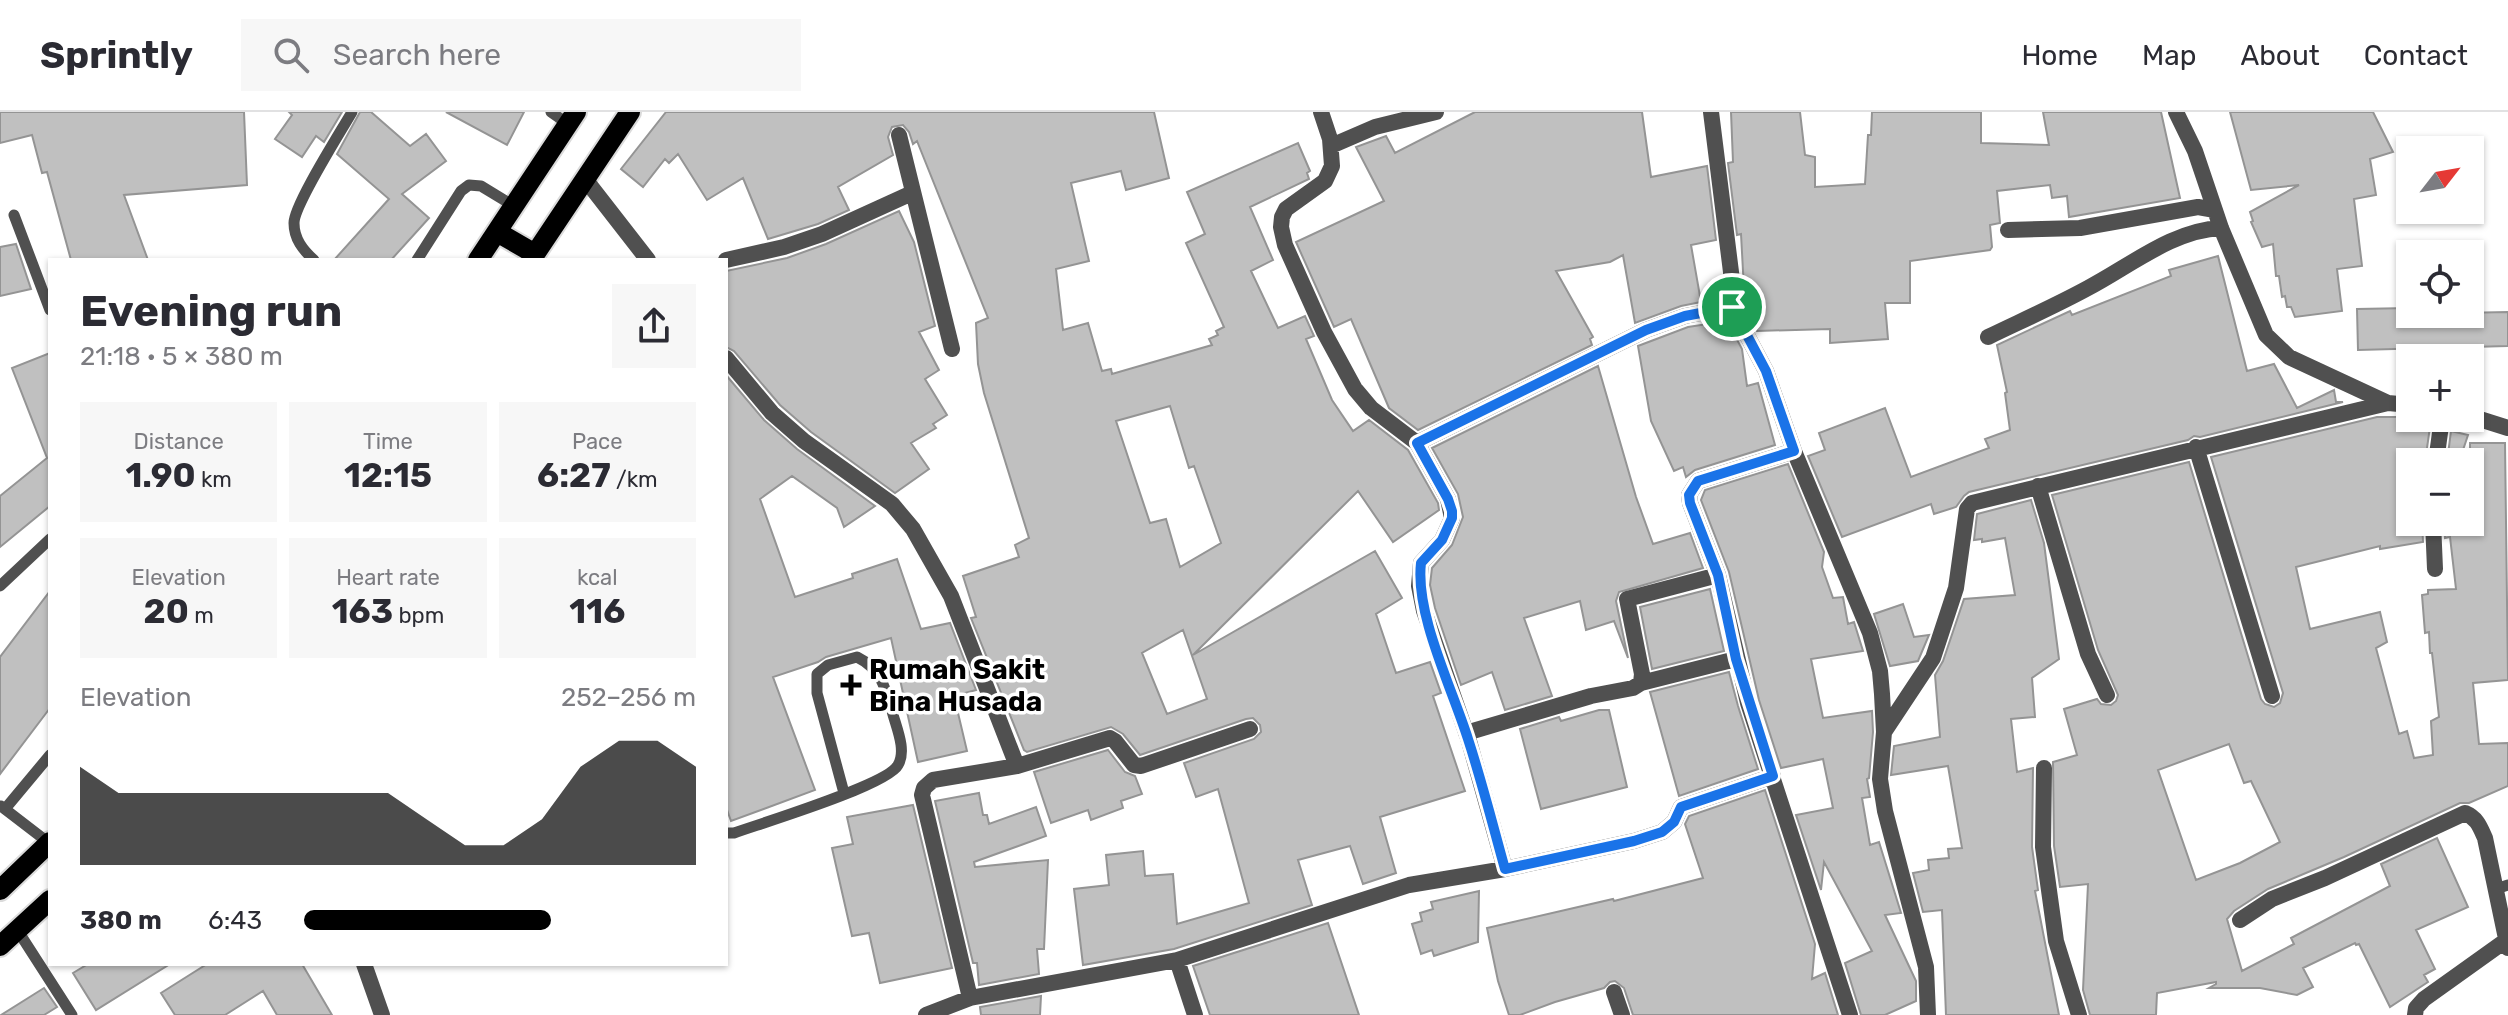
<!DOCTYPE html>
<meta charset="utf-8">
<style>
:root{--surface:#fff;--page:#f7f7f7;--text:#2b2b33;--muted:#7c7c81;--line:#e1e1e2;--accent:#000}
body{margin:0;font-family:Rubik,sans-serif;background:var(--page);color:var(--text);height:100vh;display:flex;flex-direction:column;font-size:30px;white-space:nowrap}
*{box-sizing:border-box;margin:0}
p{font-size:26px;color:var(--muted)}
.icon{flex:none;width:44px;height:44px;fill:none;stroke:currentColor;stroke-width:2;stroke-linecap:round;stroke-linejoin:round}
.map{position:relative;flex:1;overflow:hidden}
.side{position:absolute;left:48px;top:146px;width:680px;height:708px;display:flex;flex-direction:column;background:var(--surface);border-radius:0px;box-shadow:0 2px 6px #0004}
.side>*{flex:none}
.needle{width:52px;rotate:59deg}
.buttons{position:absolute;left:2396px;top:24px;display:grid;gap:16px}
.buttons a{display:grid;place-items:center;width:88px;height:88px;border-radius:0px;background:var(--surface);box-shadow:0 2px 6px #0004;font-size:40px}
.pin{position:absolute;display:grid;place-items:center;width:68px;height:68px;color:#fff;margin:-34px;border:4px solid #fff;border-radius:50%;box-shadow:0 2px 8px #0007}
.round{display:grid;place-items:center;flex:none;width:84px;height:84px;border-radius:0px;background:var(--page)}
.overview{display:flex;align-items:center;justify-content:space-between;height:136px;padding:0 32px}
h1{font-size:44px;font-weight:700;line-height:60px}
.figures{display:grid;grid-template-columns:repeat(3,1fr);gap:12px;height:136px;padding:8px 32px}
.figures div{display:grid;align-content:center;border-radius:0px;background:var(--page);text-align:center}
.figures b{font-size:34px;font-weight:700}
.figures small{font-size:22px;font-weight:400}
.figures p{font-size:22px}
.chart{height:224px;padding:16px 32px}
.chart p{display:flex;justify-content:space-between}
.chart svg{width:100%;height:144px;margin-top:8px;fill:var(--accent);opacity:.7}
ul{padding:0 32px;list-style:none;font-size:26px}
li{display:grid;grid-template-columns:128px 96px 1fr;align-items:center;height:60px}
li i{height:20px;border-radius:10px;background:var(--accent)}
header{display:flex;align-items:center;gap:48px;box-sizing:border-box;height:112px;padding:0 40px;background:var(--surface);border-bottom:2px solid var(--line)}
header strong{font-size:38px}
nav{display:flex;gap:44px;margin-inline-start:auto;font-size:28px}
.search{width:560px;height:72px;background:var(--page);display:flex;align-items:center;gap:20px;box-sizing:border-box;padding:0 28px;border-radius:0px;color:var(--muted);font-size:30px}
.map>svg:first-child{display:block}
.building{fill:#c0c0c0;stroke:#949494;stroke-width:2;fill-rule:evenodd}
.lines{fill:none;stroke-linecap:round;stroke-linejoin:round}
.primary-casing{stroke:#dbdbdb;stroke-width:24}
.service{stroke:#505050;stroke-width:11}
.minor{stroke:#505050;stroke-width:16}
.primary{stroke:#000;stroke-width:20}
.route-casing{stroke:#fff;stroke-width:16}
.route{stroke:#1a73e8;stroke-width:10}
.poi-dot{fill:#000;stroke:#fff;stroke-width:3}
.labels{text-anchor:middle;stroke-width:7;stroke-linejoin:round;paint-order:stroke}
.poi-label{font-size:28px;font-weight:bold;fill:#000;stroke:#fff;text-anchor:start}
</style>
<header>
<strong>Sprintly</strong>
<div class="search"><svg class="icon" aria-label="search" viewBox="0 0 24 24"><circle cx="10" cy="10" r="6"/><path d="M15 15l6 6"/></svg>Search here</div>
<nav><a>Home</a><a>Map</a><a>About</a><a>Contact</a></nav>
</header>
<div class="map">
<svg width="2508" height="903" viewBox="0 0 2508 903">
<rect width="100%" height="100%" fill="#fff"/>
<path class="building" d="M 0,0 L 244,0 L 247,73 L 124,83 L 148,148 L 71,148 L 47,60 L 42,61 L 32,23 L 0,31 Z
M 289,0 L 342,0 L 324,30 L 316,24 L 302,45 L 275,27 L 292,3 Z
M 360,0 L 371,0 L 410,34 L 426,22 L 446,49 L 402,82 L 429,106 L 391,148 L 334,148 L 389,87 L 337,42 Z
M 446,0 L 524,0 L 507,33 Z
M 666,0 L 1154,0 L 1169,66 L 1126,78 L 1121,59 L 1071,71 L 1089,149 L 1056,157 L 1063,218 L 1088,211 L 1102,259 L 1111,257 L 1112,262 L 1212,233 L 1209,227 L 1218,223 L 1216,219 L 1224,215 L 1186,131 L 1205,122 L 1187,80 L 1298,31 L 1310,59 L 1307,61 L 1309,67 L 1250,95 L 1273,148 L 1251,159 L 1278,216 L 1305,204 L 1314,224 L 1306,227 L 1332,288 L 1353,319 L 1369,308 L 1408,338 L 1438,391 L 1439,398 L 1393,430 L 1358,379 L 1193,543 L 1375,439 L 1402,486 L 1376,502 L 1396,561 L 1430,550 L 1441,581 L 1433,584 L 1465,679 L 1380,705 L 1396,761 L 1363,772 L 1350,734 L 1298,748 L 1312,793 L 1174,837 L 1083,853 L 1074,777 L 1109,773 L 1106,743 L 1143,739 L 1145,764 L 1173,762 L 1177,812 L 1249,791 L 1218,677 L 1196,685 L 1184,651 L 1254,627 L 1261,620 L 1260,613 L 1253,606 L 1246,607 L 1140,643 L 1123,622 L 1111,615 L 1027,640 L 1024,638 L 971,506 L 976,505 L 963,464 L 1019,445 L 1015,433 L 1029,426 L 984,281 L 978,252 L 976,211 L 988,206 L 917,29 L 913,32 L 909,20 L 903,13 L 892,15 L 888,25 L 893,43 L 838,75 L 849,98 L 818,112 L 768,127 L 743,66 L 707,88 L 678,42 L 669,51 L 665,47 L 643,75 L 621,57 ZM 1170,294 L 1189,356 L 1194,354 L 1221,431 L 1180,455 L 1166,407 L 1150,411 L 1116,309 ZM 1183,518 L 1207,587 L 1167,602 L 1142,541 Z
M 1475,0 L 1642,0 L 1651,65 L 1707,54 L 1716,128 L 1691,133 L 1701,190 L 1681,194 L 1635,211 L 1623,143 L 1610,150 L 1556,159 L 1593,225 L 1590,227 L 1592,233 L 1418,318 L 1389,296 L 1351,207 L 1334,215 L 1296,130 L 1384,89 L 1356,35 L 1386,24 L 1395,41 Z
M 1731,0 L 1800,0 L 1805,43 L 1815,45 L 1815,75 L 1865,72 L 1868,23 L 1871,23 L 1872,0 L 1981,0 L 1981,31 L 2049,33 L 2043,0 L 2161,0 L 2180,86 L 2069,105 L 2067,84 L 2052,86 L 2050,73 L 1997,79 L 2000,111 L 1990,113 L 1992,135 L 1990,138 L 1910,149 L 1910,191 L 1885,191 L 1888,227 L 1830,231 L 1830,217 L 1757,219 L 1745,196 L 1741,122 L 1737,123 L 1728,51 L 1733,50 Z
M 2230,0 L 2373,0 L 2393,40 L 2370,47 L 2376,83 L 2354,87 L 2362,154 L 2337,157 L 2342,199 L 2295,205 L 2291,195 L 2287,195 L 2285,184 L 2282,185 L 2279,164 L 2276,164 L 2273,132 L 2262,135 L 2251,110 L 2253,109 L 2250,100 L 2299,73 L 2251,78 Z
M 899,99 L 914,130 L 935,214 L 919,220 L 939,258 L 925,267 L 947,303 L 933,312 L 936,316 L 911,331 L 929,357 L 895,381 L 811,320 L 780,293 L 734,239 L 726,235 L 726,159 L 787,146 L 826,132 Z
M 16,132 L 31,177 L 0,184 L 0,135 Z
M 2218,144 L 2247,259 L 2274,252 L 2297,296 L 2334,278 L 2336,290 L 2343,290 L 2200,325 L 2194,324 L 2188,328 L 1969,380 L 1964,384 L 1956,395 L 1934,402 L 1931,392 L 1842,425 L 1808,344 L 1825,338 L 1819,321 L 1885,296 L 1911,365 L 1989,336 L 1985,327 L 2010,318 L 2005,281 L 2007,280 L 1997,233 L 2070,199 L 2072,203 L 2171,164 L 2169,158 Z
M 2410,196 L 2410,202 L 2508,200 L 2508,234 L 2358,238 L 2357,197 Z
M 1727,209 L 1742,237 L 1747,274 L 1758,271 L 1775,333 L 1695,358 L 1686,365 L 1683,355 L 1674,359 L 1651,309 L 1638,234 L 1688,215 Z
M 50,241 L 50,394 L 0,435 L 0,384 L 47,346 L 12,256 Z
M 1598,254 L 1636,385 L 1653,432 L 1690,421 L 1703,456 L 1619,480 L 1616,489 L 1628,546 L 1614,509 L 1586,518 L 1580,489 L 1524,506 L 1552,584 L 1505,598 L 1492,560 L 1461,573 L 1435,496 L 1430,473 L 1432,456 L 1452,433 L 1463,405 L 1458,382 L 1432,336 Z
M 726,263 L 764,308 L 797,337 L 875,394 L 844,415 L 837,396 L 792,364 L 760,387 L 795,485 L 853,466 L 852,462 L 897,447 L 921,517 L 950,511 L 976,578 L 954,584 L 967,639 L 918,650 L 891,526 L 826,545 L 818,550 L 773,565 L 815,678 L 731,709 L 726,695 Z
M 2377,305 L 2398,305 L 2398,313 L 2430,315 L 2425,350 L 2410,350 L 2410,410 L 2422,410 L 2423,430 L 2380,437 L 2380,434 L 2296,455 L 2310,517 L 2380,500 L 2387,530 L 2376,536 L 2399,622 L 2407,619 L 2414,646 L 2433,643 L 2431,609 L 2439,605 L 2432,541 L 2430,541 L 2429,520 L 2425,521 L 2422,483 L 2428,482 L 2428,478 L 2456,477 L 2450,425 L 2445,426 L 2444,410 L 2470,410 L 2470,331 L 2505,331 L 2508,568 L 2473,571 L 2479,632 L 2508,631 L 2508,674 L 2469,691 L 2460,691 L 2344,745 L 2268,777 L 2234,799 L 2227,807 L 2242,859 L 2294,832 L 2291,826 L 2390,774 L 2381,752 L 2437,726 L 2468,795 L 2416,818 L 2435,857 L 2424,863 L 2428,870 L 2390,895 L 2359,832 L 2356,833 L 2355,831 L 2303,856 L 2313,875 L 2297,883 L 2260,876 L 2209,876 L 2216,872 L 2216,870 L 2157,881 L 2156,903 L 2090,903 L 2083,878 L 2088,772 L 2060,775 L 2054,734 L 2053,650 L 2077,643 L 2064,597 L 2097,587 L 2101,592 L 2111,593 L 2116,589 L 2118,583 L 2098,538 L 2052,383 L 2189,350 L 2261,587 L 2265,592 L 2274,595 L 2280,591 L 2283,581 L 2211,345 ZM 2229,632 L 2244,671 L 2251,669 L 2280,730 L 2240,751 L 2196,768 L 2158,658 Z
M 2451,319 L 2468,323 L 2459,350 L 2447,350 Z
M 1788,352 L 1824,440 L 1822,455 L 1833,486 L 1843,485 L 1848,512 L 1854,510 L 1863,539 L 1811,547 L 1823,606 L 1872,599 L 1873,620 L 1869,666 L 1867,667 L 1870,685 L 1862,686 L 1870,733 L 1879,730 L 1901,801 L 1885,803 L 1916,869 L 1916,889 L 1885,903 L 1861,903 L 1845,851 L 1872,839 L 1824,750 L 1821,778 L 1796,703 L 1833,696 L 1823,647 L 1781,656 L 1759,588 L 1729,460 L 1701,388 L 1705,378 Z
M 2031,388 L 2044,431 L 2059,547 L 2032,566 L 2035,605 L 2011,607 L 2017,660 L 2033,656 L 2032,735 L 2038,778 L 2035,779 L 2059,903 L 1946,903 L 1942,798 L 1923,800 L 1913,761 L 1929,758 L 1928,748 L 1949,746 L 1948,737 L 1962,736 L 1948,654 L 1891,663 L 1894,634 L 1940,625 L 1935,563 L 1943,549 L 1964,487 L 2015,483 L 2005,426 L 1982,430 L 1982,427 L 1974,428 L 1977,402 Z
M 1710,477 L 1724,539 L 1652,557 L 1640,495 Z
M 50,479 L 50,596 L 0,662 L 0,545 Z
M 1903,492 L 1914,525 L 1929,523 L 1918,549 L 1890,554 L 1874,502 Z
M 1729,560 L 1738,594 L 1758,657 L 1679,684 L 1650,580 Z
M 1599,598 L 1609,598 L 1627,675 L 1541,697 L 1520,617 L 1559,605 L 1561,609 Z
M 1108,638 L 1125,660 L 1135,664 L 1142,682 L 1121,689 L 1123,696 L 1091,708 L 1088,698 L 1051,711 L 1034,660 Z
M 1765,678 L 1815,832 L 1812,867 L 1825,861 L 1838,903 L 1633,903 L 1624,876 L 1615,869 L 1610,870 L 1604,876 L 1555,890 L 1520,903 L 1509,903 L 1498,869 L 1487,816 L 1613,787 L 1614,789 L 1703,766 L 1685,712 L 1689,704 Z
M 979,681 L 983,703 L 987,703 L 989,712 L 1036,695 L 1046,724 L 974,750 L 975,755 L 1048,748 L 1044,837 L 1037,837 L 1039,862 L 979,873 L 977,851 L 973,851 L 935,689 Z
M 913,693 L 952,856 L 880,871 L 869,821 L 852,824 L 832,736 L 853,732 L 847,705 Z
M 1479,779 L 1478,830 L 1434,844 L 1432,838 L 1421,842 L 1412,812 L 1422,809 L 1420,801 L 1433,797 L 1431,790 Z
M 1328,811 L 1359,903 L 1210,903 L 1193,854 Z
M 88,852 L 170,852 L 96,898 L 73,861 Z
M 207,852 L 302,852 L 332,903 L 277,903 L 263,879 L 225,903 L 175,903 L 161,881 Z
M 44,876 L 57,895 L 44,903 L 1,903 Z
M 1041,884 L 1040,903 L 981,903 L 980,895 Z"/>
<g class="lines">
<defs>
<path id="primary" d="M 497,120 L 535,142
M 478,148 L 576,0
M 531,148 L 630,0
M 0,778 L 50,730
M 0,834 L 50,788"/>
</defs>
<use href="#primary" class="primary-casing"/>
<path class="service" d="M 551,0 L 568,12
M 14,103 L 50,198
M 314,148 C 303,138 294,127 294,111 C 294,93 340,21 352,0
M 417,148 L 461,79 L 469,73 L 481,74 L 514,94
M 0,474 L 50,427
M 1,694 L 49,731
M 5,697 L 50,643
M 726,721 L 734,721 C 762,711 888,673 898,653 C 907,638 896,615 892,599 C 885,575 881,557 857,545 L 828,553 L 817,562 L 817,581 L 844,681
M 2496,777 L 2508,773
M 18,819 L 72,903"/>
<path class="minor" d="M 1321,0 L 1330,27 L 1332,54 L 1325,69 L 1286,97 L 1282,105 L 1281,115 L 1285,133 L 1324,220 L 1355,277 L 1371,296 L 1417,331 L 1448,387 L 1452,406 L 1442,428 L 1421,451 L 1419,474 L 1424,499 L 1469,629 L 1505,757
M 1711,0 L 1733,176 L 1732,195 L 1766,259 L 1794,339 L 1870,521 L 1880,559 L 1882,582 L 1884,620 L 1880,667 L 1885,699 L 1926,855 L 1928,903
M 2176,0 L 2195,39 L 2221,116 L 2266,223 L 2289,245 L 2388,291 L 2410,293
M 899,23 L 952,237
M 1331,34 L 1375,15 L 1436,0
M 585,67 L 648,148
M 2008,118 L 2080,116 L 2198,95 L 2215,98
M 726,148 L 784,135 L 822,122 L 912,81
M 1988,225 C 2021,209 2055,194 2088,176 C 2130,154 2173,118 2221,116
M 726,246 L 772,301 L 804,329 L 892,392 L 913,417 L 951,484 L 1017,654
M 2470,304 L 2508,316
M 1417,331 L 1646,218 L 1685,204 L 1732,195
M 2196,335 L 2272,584
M 1794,339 L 1698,369 L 1689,383 L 1690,391 L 1718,463 L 1748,591 L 1850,903
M 2436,350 L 2442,306
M 2038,374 L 2088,542 L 2107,583
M 2433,410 L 2435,457
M 1641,571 L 1736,547
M 1884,620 L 1933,546 L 1956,476 L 1967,397 L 1972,391 L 2388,291
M 1466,621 L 1591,584 L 1633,576 L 1641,571 L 1642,562 L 1627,487 L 1718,463
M 2044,656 L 2043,735 L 2056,829 L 2079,903
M 2240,808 L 2272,787 L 2325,766 L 2465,701 C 2477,706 2480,715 2485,726 L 2508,836
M 1177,848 L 1195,903
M 364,852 L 382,903
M 1614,880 L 1622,903
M 970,886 L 922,683 L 924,676 L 933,668 L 1017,654 L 1110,626 L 1115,629 L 1134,653 L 1141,654 L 1250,617
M 926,903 L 970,886 L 1177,848 L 1409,773 L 1505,757 L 1634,729 L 1662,720 L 1674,710 L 1681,695 L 1773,664
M 2415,903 L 2416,896 L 2424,887 L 2508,827"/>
<use href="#primary" class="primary"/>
</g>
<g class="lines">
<defs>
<path id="route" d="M 1732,195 L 1766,259 L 1794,339 L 1698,369 L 1689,383 L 1690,391 L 1718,463 L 1736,547 L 1773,664 L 1681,695 L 1674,710 L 1662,720 L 1634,729 L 1505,757 C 1493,714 1482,670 1468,627 C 1452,576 1415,502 1421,451 L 1442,428 L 1452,406 L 1452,399 L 1448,387 L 1417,331 L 1646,218 L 1685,204 Z"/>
</defs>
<use href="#route" class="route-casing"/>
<use href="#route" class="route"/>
</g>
<path class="poi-dot" d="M847 561h8v8h8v8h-8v8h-8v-8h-8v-8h8z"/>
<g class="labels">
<g class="poi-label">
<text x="869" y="567">Rumah Sakit<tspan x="869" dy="32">Bina Husada</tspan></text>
</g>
</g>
</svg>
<div class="buttons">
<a><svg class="needle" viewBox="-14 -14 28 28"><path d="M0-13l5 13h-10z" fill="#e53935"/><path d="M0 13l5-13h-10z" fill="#7c7c81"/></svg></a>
<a><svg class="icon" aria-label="locate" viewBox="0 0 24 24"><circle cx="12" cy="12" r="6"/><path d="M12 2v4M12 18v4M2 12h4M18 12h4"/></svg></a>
<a>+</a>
<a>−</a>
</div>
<div class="pin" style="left:1732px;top:195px;background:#1e9e55"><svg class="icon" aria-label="arrive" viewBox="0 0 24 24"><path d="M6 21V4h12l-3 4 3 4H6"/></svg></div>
<section class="side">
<div class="overview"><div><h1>Evening run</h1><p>21:18 · 5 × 380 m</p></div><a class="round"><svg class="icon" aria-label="share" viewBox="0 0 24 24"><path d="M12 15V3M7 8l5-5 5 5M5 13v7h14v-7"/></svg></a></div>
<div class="figures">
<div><p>Distance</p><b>1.90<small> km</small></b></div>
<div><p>Time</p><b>12:15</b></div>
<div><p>Pace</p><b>6:27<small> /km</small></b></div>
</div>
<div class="figures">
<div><p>Elevation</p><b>20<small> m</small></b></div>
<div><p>Heart rate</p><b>163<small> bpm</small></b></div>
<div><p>kcal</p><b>116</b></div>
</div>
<div class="chart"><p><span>Elevation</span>252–256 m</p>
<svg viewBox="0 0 160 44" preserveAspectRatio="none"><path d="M0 44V14L10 22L20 22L30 22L40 22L50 22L60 22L70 22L80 22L90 30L100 38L110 38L120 30L130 14L140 6L150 6L160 14V44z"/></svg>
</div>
<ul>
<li><b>380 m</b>6:43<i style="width:63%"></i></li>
</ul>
</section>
</div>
